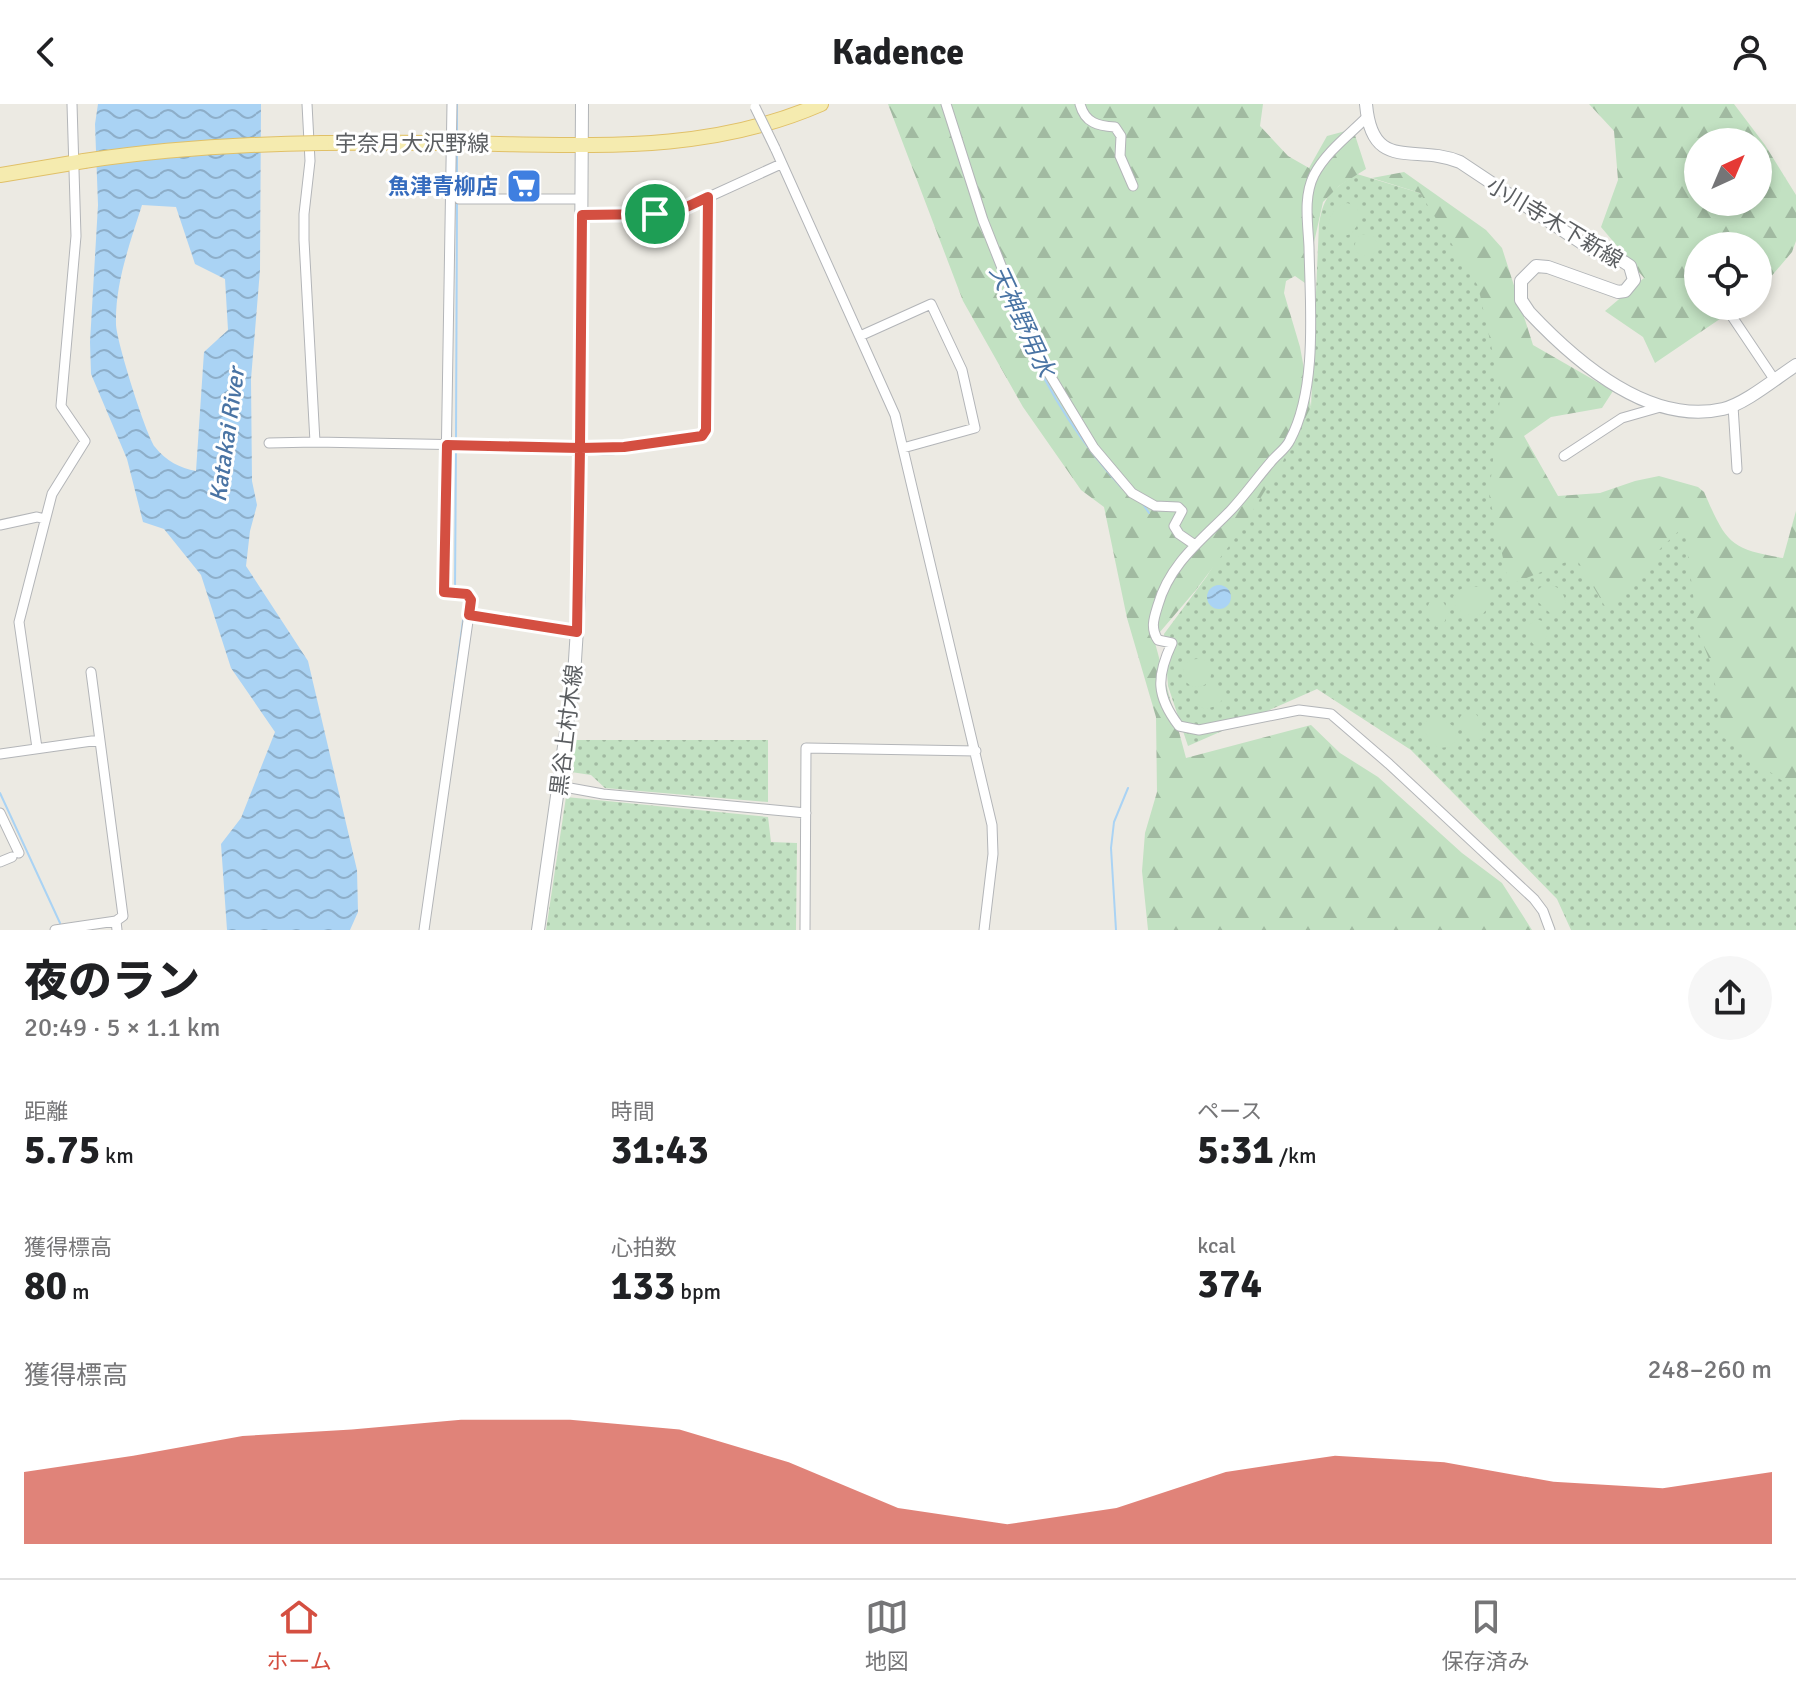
<!DOCTYPE html>
<html lang="ja">
<meta charset="utf-8">
<style>
:root{--surface:#fff;--page:#f6f6f6;--text:#202124;--muted:#757577;--line:#e0e0e0;--accent:#d44f41}
body{margin:0;font-family:Signika,"Noto Sans JP",sans-serif;background:var(--page);color:var(--text);height:100vh;display:flex;flex-direction:column;font-size:30px;white-space:nowrap}
*{box-sizing:border-box;margin:0}
p{font-size:26px;color:var(--muted)}
.icon{flex:none;width:44px;height:44px;fill:none;stroke:currentColor;stroke-width:2;stroke-linecap:round;stroke-linejoin:round}
.map{position:relative;height:826px;overflow:hidden}
.drawer{display:flex;flex-direction:column;background:var(--surface);flex:1}
.drawer>*{flex:none}
.needle{width:52px;rotate:44deg}
.tools{position:absolute;left:1684px;top:24px;display:grid;gap:16px}
.tools a{display:grid;place-items:center;width:88px;height:88px;border-radius:50%;background:var(--surface);box-shadow:0 4px 12px #0003;font-size:40px}
.pin{position:absolute;display:grid;place-items:center;width:68px;height:68px;color:#fff;margin:-34px;border:4px solid #fff;border-radius:50%;box-shadow:0 2px 8px #0007}
.round{display:grid;place-items:center;flex:none;width:84px;height:84px;border-radius:42px;background:var(--page)}
.summary{display:flex;align-items:center;justify-content:space-between;height:136px;padding:0 24px}
h1{font-size:44px;font-weight:800;line-height:60px}
.stats{display:grid;grid-template-columns:repeat(3,1fr);gap:12px;height:136px;padding:8px 24px}
.stats div{display:grid;align-content:center}
.stats b{font-size:40px;font-weight:800}
.stats small{font-size:22px;font-weight:400}
.stats p{font-size:22px}
.chart{height:224px;padding:16px 24px}
.chart p{display:flex;justify-content:space-between}
.chart svg{width:100%;height:144px;margin-top:8px;fill:var(--accent);opacity:.7}
header{display:flex;justify-content:space-between;align-items:center;height:104px;padding:0 24px;background:var(--surface);font-size:36px;font-weight:800}
.tab-bar{display:flex;justify-content:space-around;align-items:center;height:112px;border-top:2px solid var(--line);background:var(--surface);font-size:22px;color:var(--muted)}
.tab-bar a{display:grid;justify-items:center;gap:4px}
.tab-bar .on{color:var(--accent)}
.map>svg:first-child{display:block}
.grass{fill:url(#grass-dots)}
.forest{fill:url(#forest-firs);fill-rule:evenodd}
.pitch{fill:#c2e1c2}
.water{fill:url(#water-waves);fill-rule:evenodd}
.lines{fill:none;stroke-linecap:round;stroke-linejoin:round}
.stream{stroke:#aad3f4;stroke-width:2}
.street-casing{stroke:#b3b5b8;stroke-width:11}
.secondary-casing{stroke:#b2b5b8;stroke-width:14}
.primary-casing{stroke:#e0c068;stroke-width:16}
.street{stroke:#fff;stroke-width:9}
.secondary{stroke:#fff;stroke-width:12}
.primary{stroke:#f5ebaf;stroke-width:14}
.street-bridge-casing{stroke:#b3b5b8;stroke-width:11;stroke-linecap:butt}
.primary-bridge-casing{stroke:#e0c068;stroke-width:16;stroke-linecap:butt}
.street-bridge{stroke:#fff;stroke-width:9}
.primary-bridge{stroke:#f5ebaf;stroke-width:14}
.route-casing{stroke:#fff;stroke-width:16}
.route{stroke:#d44f41;stroke-width:10}
.labels{text-anchor:middle;stroke-width:6;stroke-linejoin:round;paint-order:stroke}
.street-label{font-size:22px;fill:#5b5e61;stroke:#fff}
.shop-label{font-size:22px;font-weight:bold;fill:#366cbe;stroke:#fff;text-anchor:end}
.water-label{font-size:24px;font-style:italic;fill:#4a74a4;stroke:#fff}
</style>
<header><svg class="icon" aria-label="back" viewBox="0 0 24 24"><path d="M15 5l-7 7 7 7"/></svg>Kadence<svg class="icon" aria-label="person" viewBox="0 0 24 24"><circle cx="12" cy="8" r="4"/><path d="M4 21q1-7 8-7t8 7"/></svg></header>
<div class="map">
<svg width="1796" height="826" viewBox="0 0 1796 826">
<defs>
<pattern id="grass-dots" width="8" height="8" patternUnits="userSpaceOnUse" patternTransform="scale(2)"><rect width="8" height="8" fill="#c2e1c2"/><path d="M2 2h.1M6 6h.1" fill="none" stroke="#a1baa1" stroke-width="1.8" stroke-linecap="round"/></pattern>
<pattern id="forest-firs" width="22" height="20" patternUnits="userSpaceOnUse" patternTransform="scale(2)"><rect width="22" height="20" fill="#c2e1c2"/><path d="M5 1l3.5 6h-7zM16 11l3.5 6h-7z" fill="#a1baa1"/></pattern>
<pattern id="water-waves" width="16" height="10" patternUnits="userSpaceOnUse" patternTransform="scale(2)"><rect width="16" height="10" fill="#aad3f4"/><path d="M0 5q4-4 8 0t8 0" fill="none" stroke="#8daec9"/></pattern>
</defs>
<rect width="100%" height="100%" fill="#eceae3"/>
<path class="grass" d="M 1357,70 L 1420,89 L 1497,196 L 1523,460 L 1689,403 L 1796,661 L 1796,826 L 1571,826 L 1557,795 L 1411,646 L 1317,585 L 1188,642 L 1168,582 L 1164,530 L 1207,472 L 1311,303 L 1319,120 C 1324,90 1332,86 1357,70 Z
M 575,636 L 768,636 L 768,698 L 605,684 L 591,671 L 571,668 Z
M 566,693 L 768,713 L 771,738 L 797,739 L 796,826 L 546,826 Z"/>
<path class="forest" d="M 888,0 L 1263,0 L 1260,22 L 1288,52 L 1309,64 L 1327,32 L 1353,25 L 1366,65 L 1339,82 L 1323,98 L 1305,179 L 1295,172 L 1286,177 L 1284,189 L 1300,243 L 1311,303 L 1282,359 L 1239,429 L 1195,487 L 1154,535 L 1186,654 L 1311,621 L 1340,649 L 1378,673 L 1462,749 L 1502,779 L 1532,826 L 1148,826 L 1142,767 L 1145,729 L 1157,688 L 1156,613 L 1127,514 L 1104,403 L 1081,386 L 1023,303 L 963,197 Z
M 1589,0 L 1734,0 L 1765,41 L 1796,91 L 1796,137 L 1792,148 L 1758,188 L 1758,142 L 1698,142 L 1698,202 L 1739,202 L 1655,259 L 1643,233 L 1605,207 L 1644,174 L 1601,123 L 1618,76 L 1614,27 ZM 1698,38 L 1758,38 L 1758,98 L 1698,98 Z
M 1404,68 L 1486,126 L 1502,144 L 1533,241 L 1613,287 L 1602,304 L 1551,313 L 1524,332 L 1558,392 L 1600,389 L 1635,377 L 1659,372 L 1698,383 L 1704,388 C 1726,438 1729,445 1783,454 L 1796,407 L 1796,687 L 1724,634 L 1712,562 L 1698,528 L 1684,422 L 1660,445 L 1635,481 L 1606,504 L 1576,454 L 1509,481 L 1489,391 L 1501,286 L 1478,182 L 1420,89 L 1372,74 Z"/>
<path class="pitch" d="M 1347,99 L 1354,101 L 1359,108 L 1359,119 L 1351,130 L 1337,134 L 1327,124 C 1330,111 1334,103 1347,99 Z
M1355 141a11 11 0 1 1 22 0a11 11 0 1 1-22 0Z
M 1545,480 C 1559,480 1566,491 1566,503 L 1560,511 L 1552,511 L 1537,497 L 1536,487 Z
M 1467,482 L 1479,483 L 1489,491 L 1489,502 L 1483,510 L 1465,511 L 1456,503 L 1453,493 L 1457,487 Z
M 1435,494 L 1441,494 L 1449,508 L 1443,521 L 1437,523 L 1432,520 L 1425,509 L 1429,499 Z
M 1537,515 L 1542,517 L 1547,527 L 1545,541 L 1538,544 C 1529,539 1527,529 1530,520 Z
M1183 569a14 14 0 1 1 28 0a14 14 0 1 1-28 0Z
M 1210,584 L 1222,588 L 1223,595 L 1217,602 L 1204,605 L 1196,599 L 1196,591 Z
M 1466,606 C 1480,607 1484,622 1483,633 L 1479,636 L 1470,636 L 1460,623 L 1460,613 Z
M 1431,613 L 1439,613 L 1453,622 L 1457,635 L 1450,643 L 1438,644 L 1425,629 L 1424,620 Z"/>
<path class="water" d="M 98,0 L 261,0 L 260,166 L 251,275 L 252,377 L 257,401 L 250,427 L 246,462 L 308,557 L 357,766 L 358,808 L 350,826 L 227,826 L 221,740 L 241,714 L 275,628 L 231,564 L 201,471 L 164,425 L 143,418 L 127,355 L 91,270 L 90,238 L 98,101 L 95,20 ZM 142,101 L 176,103 L 195,160 L 225,175 L 228,226 L 204,248 L 196,367 C 180,364 166,357 155,343 C 146,331 116,236 116,220 C 115,179 130,139 142,101 Z
M1207 493a12 12 0 1 1 24 0a12 12 0 1 1-24 0Z"/>
<g class="lines">
<path class="stream" d="M 457,33 L 457,0
M 957,48 L 981,122
M 457,93 L 457,43
M 992,150 L 1004,181
M 1026,235 C 1048,289 1083,342 1122,384
M 456,337 L 457,99
M 1143,400 L 1149,409
M 455,485 L 456,343
M 450,615 L 466,494
M 0,689 L 60,819
M 1116,826 L 1111,744 L 1114,718 L 1128,684"/>
<defs>
<path id="street" d="M 307,0 L 310,57 L 304,110 L 304,136 L 315,338 L 574,343 C 613,352 662,338 702,332 L 706,326 L 708,93
M 946,0 L 983,116 L 1027,227 L 1048,268 L 1094,344 L 1132,389 L 1155,402 L 1178,403 L 1182,407 L 1174,422 L 1179,430 L 1195,441
M 1080,0 C 1085,19 1098,22 1115,23 L 1121,32 L 1120,52 L 1133,82
M 1367,13 C 1349,31 1326,48 1314,71 C 1303,93 1308,120 1309,143 C 1310,201 1318,284 1290,336 C 1286,345 1276,351 1270,359 C 1257,374 1245,391 1231,406 C 1202,436 1170,459 1158,501 C 1154,514 1150,524 1158,536 L 1172,539 C 1156,573 1156,592 1179,622 L 1199,626 L 1299,606 L 1331,610 L 1389,660 L 1534,795 L 1543,807 L 1550,826
M 775,44 L 895,311 L 992,721 L 993,750 L 984,826
M 459,95 L 582,95
M 582,111 L 655,110 L 678,107 L 781,60
M 1731,211 L 1774,275
M 860,232 L 931,200 L 962,266 L 975,324 L 903,344
M 1733,302 L 1737,365
M 269,339 L 315,338
M 1564,352 L 1622,314 L 1664,302
M 0,421 L 37,413 L 45,415
M 469,511 L 577,528
M 91,568 L 123,812 L 116,817 L 117,826
M 37,644 L 19,518 L 52,390 L 85,337 L 61,302 L 76,132 L 72,0
M 0,650 L 99,636
M 559,682 L 603,690 L 806,709
M 0,709 L 19,749
M 0,758 L 12,753
M 55,826 L 116,817
M 424,826 L 471,496 L 467,490 L 444,488 L 452,0
M 805,826 L 806,644 L 976,647"/>
<path id="secondary" d="M 1366,0 C 1372,70 1415,39 1460,58 L 1591,145 L 1624,158 L 1630,162 L 1634,176 L 1625,187 L 1618,188 L 1548,163 L 1536,162 L 1521,177 L 1521,196 L 1529,208 C 1575,257 1649,322 1723,305 C 1745,300 1776,274 1796,261
M 538,826 L 574,572 L 579,493 L 582,0"/>
<path id="primary" d="M 322,39 C 381,39 440,38 499,40 C 611,42 716,46 821,0
M 0,71 L 84,57"/>
</defs>
<use href="#street" class="street-casing"/>
<use href="#secondary" class="secondary-casing"/>
<use href="#primary" class="primary-casing"/>
<use href="#street" class="street"/>
<use href="#secondary" class="secondary"/>
<use href="#primary" class="primary"/>
<defs>
<path id="street-bridge" d="M 755,3 L 775,44"/>
<path id="primary-bridge" d="M 84,57 C 163,45 242,40 322,39"/>
</defs>
<use href="#street-bridge" class="street-bridge-casing"/>
<use href="#primary-bridge" class="primary-bridge-casing"/>
<use href="#street-bridge" class="street-bridge"/>
<use href="#primary-bridge" class="primary-bridge"/>
</g>
<g class="lines">
<defs>
<path id="route" d="M 655,110 L 582,111 L 580,344 L 447,341 L 444,488 L 467,490 L 471,496 L 469,511 L 577,528 L 580,344 L 624,343 L 702,332 L 706,326 L 708,93 L 678,107 L 655,110"/>
</defs>
<use href="#route" class="route-casing"/>
<use href="#route" class="route"/>
</g>
<defs>
<symbol id="supermarket-square" viewBox="-11 -11 22 22"><rect x="-9" y="-9" width="18" height="18" rx="4" fill="#3f7fe0" stroke="#fff"/><path d="M-6-5.5h2.5l.6 2H6L4.5 2H-2.5L-4.4-4H-6ZM-1.5 3.2a1.3 1.3 0 1 0 .1 0ZM3 3.2a1.3 1.3 0 1 0 .1 0Z" fill="#fff"/></symbol>
</defs>
<g fill-rule="evenodd">
<use href="#supermarket-square" x="504" y="62" width="40" height="40"/>
</g>
<g class="labels">
<g class="street-label">
<text x="412" y="47">宇奈月大沢野線</text>
<text transform="translate(1555 118) rotate(31)" y="8">小川寺木下新線</text>
<text transform="translate(566 626) rotate(-83)" y="8">黒谷上村木線</text>
</g>
<g class="shop-label">
<text x="498" y="90">魚津青柳店</text>
</g>
<g class="water-label">
<text transform="translate(1022 217) rotate(65)" y="8">天神野用水</text>
<text transform="translate(227 331) rotate(-82)" y="8">Katakai River</text>
</g>
</g>
</svg>
<div class="tools">
<a><svg class="needle" viewBox="-14 -14 28 28"><path d="M0-13l5 13h-10z" fill="#e53935"/><path d="M0 13l5-13h-10z" fill="#757577"/></svg></a>
<a><svg class="icon" aria-label="locate" viewBox="0 0 24 24"><circle cx="12" cy="12" r="6"/><path d="M12 2v4M12 18v4M2 12h4M18 12h4"/></svg></a>
</div>
<div class="pin" style="left:655px;top:110px;background:#1e9e55"><svg class="icon" aria-label="arrive" viewBox="0 0 24 24"><path d="M6 21V4h12l-3 4 3 4H6"/></svg></div>
</div>
<section class="drawer">
<div class="summary"><div><h1>夜のラン</h1><p>20:49 · 5 × 1.1 km</p></div><a class="round"><svg class="icon" aria-label="share" viewBox="0 0 24 24"><path d="M12 15V3M7 8l5-5 5 5M5 13v7h14v-7"/></svg></a></div>
<div class="stats">
<div><p>距離</p><b>5.75<small> km</small></b></div>
<div><p>時間</p><b>31:43</b></div>
<div><p>ペース</p><b>5:31<small> /km</small></b></div>
</div>
<div class="stats">
<div><p>獲得標高</p><b>80<small> m</small></b></div>
<div><p>心拍数</p><b>133<small> bpm</small></b></div>
<div><p>kcal</p><b>374</b></div>
</div>
<div class="chart"><p><span>獲得標高</span>248–260 m</p>
<svg viewBox="0 0 160 44" preserveAspectRatio="none"><path d="M0 44V22L10 17L20 11L30 9L40 6L50 6L60 9L70 19L80 33L90 38L100 33L110 22L120 17L130 19L140 25L150 27L160 22V44z"/></svg>
</div>
</section>
<nav class="tab-bar">
<a class="on"><svg class="icon" aria-label="home" viewBox="0 0 24 24"><path d="M3 11l9-7 9 7M6 9v11h12V9"/></svg>ホーム</a>
<a><svg class="icon" aria-label="map" viewBox="0 0 24 24"><path d="M3 6l6-2 6 2 6-2v14l-6 2-6-2-6 2zM9 4v14M15 6v14"/></svg>地図</a>
<a><svg class="icon" aria-label="saved" viewBox="0 0 24 24"><path d="M7 4h10v16l-5-4-5 4z"/></svg>保存済み</a>
</nav>
